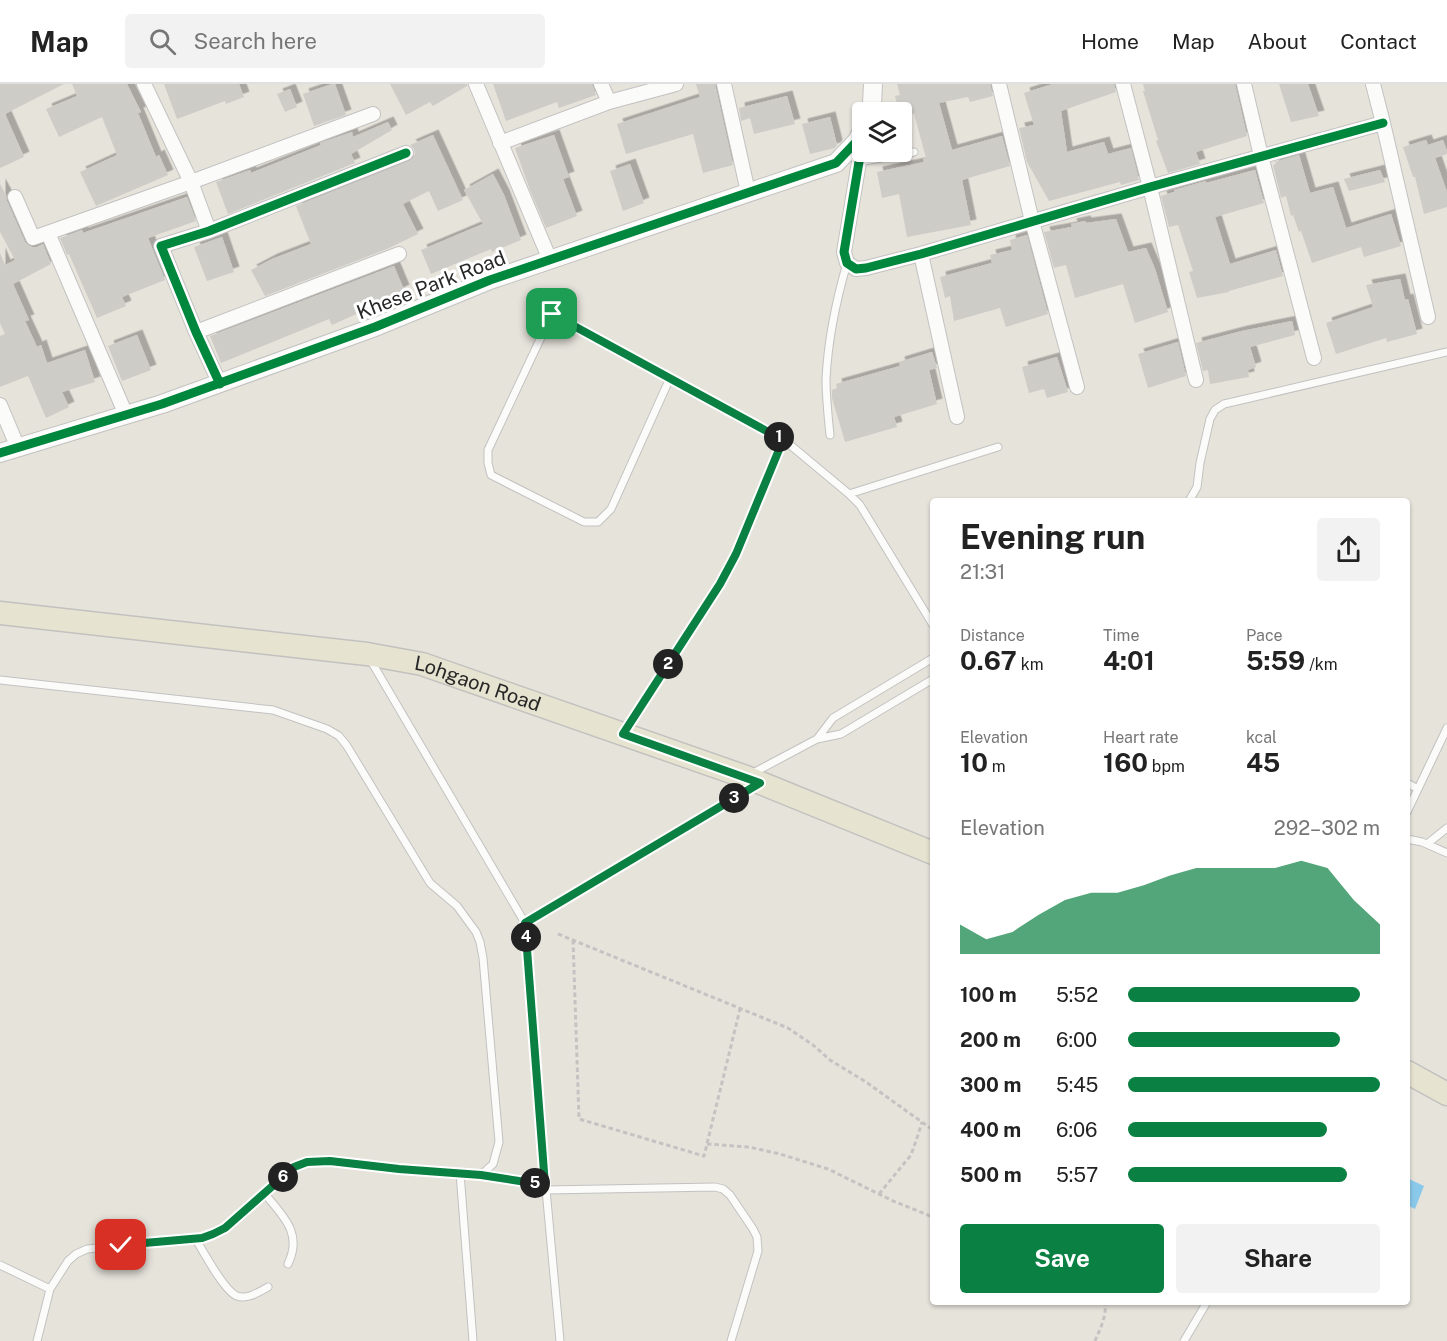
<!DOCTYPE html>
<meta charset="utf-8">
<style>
:root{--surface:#fff;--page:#f2f2f2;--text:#222;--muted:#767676;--line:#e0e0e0;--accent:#0b8043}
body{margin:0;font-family:"Public Sans",sans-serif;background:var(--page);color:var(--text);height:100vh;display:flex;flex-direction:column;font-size:22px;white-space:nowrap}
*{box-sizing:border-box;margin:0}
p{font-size:20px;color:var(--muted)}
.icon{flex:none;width:33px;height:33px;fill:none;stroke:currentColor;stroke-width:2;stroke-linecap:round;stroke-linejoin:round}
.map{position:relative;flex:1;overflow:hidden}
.drawer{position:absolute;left:930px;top:414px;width:480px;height:807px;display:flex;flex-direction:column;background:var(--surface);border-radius:6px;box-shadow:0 2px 4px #0004}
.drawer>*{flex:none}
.tools{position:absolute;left:852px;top:18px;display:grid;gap:12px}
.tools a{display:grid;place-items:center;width:60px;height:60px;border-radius:6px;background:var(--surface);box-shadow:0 2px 4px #0004;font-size:30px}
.pin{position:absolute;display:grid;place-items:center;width:51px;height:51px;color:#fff;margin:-26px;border-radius:12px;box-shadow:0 3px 9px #0006}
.km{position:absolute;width:30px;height:30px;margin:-15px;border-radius:50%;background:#222;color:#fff;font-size:16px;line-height:30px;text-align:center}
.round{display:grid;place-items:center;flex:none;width:63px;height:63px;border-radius:6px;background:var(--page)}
.head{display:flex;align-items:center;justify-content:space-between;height:102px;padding:0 30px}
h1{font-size:33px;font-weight:700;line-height:45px}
.figures{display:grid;grid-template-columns:repeat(3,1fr);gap:9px;height:102px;padding:6px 30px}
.figures div{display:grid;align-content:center}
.figures b{font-size:26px;font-weight:700}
.figures small{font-size:16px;font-weight:400}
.figures p{font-size:16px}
.chart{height:168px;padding:12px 30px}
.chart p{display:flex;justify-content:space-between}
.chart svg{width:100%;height:108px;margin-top:6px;fill:var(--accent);opacity:.7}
.action{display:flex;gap:12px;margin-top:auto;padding:12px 30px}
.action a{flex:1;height:69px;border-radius:6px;background:var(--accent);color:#fff;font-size:24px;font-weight:700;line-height:69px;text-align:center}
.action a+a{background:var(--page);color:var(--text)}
ul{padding:0 30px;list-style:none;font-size:20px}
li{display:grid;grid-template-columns:96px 72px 1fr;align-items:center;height:45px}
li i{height:15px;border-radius:8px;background:var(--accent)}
header{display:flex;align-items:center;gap:36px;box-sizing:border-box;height:84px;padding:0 30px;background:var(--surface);border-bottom:2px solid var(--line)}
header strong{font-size:28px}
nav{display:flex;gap:33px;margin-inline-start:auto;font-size:21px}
.search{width:420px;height:54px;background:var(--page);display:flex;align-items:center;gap:15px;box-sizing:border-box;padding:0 21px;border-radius:6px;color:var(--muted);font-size:22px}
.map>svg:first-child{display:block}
.water{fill:#8bc9eb}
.building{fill:#ceccc7;filter:url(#shadow)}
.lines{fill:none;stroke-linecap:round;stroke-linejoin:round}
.service-casing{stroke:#c3c2c1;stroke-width:9}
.minor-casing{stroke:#c3c2c1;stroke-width:16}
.tertiary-casing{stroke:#c3c2c1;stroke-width:20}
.primary-casing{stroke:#c3c1bf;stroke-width:25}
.path{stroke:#c4c3c2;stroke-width:3;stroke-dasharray:4.5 3;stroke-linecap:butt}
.service{stroke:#fbfbfa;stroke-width:7}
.minor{stroke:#fbfbfa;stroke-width:14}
.tertiary{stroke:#fbfbfa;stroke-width:18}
.primary{stroke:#e6e3d0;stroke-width:22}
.cycleway-casing{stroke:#fff;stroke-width:13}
.cycleway{stroke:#00873e;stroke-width:9}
.route-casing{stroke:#fff;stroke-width:12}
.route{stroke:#0b8043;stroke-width:8}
.labels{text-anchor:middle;stroke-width:6;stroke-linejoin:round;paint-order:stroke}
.street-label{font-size:20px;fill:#272727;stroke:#fff}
</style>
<header>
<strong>Map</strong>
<div class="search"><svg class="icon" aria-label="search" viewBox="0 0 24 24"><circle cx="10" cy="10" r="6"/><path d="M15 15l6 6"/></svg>Search here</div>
<nav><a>Home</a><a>Map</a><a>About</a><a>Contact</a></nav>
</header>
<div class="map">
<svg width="1447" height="1257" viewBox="0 0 1447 1257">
<defs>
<filter id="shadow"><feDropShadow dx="5.5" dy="-5.5" stdDeviation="0" flood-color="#0004"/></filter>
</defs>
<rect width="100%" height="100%" fill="#e6e3db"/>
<path class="water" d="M 1407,1094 L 1424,1102 L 1415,1125 L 1407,1121 Z"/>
<path class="building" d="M 0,0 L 64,0 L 5,30 L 24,73 L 0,84 Z
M 72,0 L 127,0 L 141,28 L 138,29 L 156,73 L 159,71 L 168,91 L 96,122 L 80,88 L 117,71 L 102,33 L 59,53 L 46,25 L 77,12 Z
M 164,0 L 239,0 L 244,13 L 226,20 L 225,17 L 177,35 Z
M 332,0 L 335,0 L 346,31 L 314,42 L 303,10 Z
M 390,0 L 467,0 L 467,2 L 433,22 L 430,18 L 406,31 Z
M 493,0 L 592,0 L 596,11 L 559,24 L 557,18 L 506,37 Z
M 696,0 L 715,0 L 733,81 L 703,89 L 693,50 L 626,70 L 617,40 L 700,13 Z
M 897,0 L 990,0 L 993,12 L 970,18 L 968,13 L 939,19 L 952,66 L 1002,52 L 1010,82 L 962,96 L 971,141 L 907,153 L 899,110 L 882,114 L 877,88 L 924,78 L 923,75 L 926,74 L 914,30 L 902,33 L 902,28 L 899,28 L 895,12 L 900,11 Z
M 1053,0 L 1114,0 L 1116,8 L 1061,27 L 1067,68 L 1104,58 L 1108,70 L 1131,64 L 1139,96 L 1121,101 L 1120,98 L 1049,117 L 1027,78 L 1019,44 L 1034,41 L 1024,9 Z
M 1143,0 L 1235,0 L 1247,52 L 1196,68 L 1200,80 L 1168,89 L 1156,57 L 1158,56 L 1143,7 L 1145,7 Z
M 1279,0 L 1308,0 L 1319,32 L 1291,38 Z
M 290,5 L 297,23 L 285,28 L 277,10 Z
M 787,12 L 795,40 L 754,50 L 750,34 L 741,37 L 739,24 Z
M 830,33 L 837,61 L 835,64 L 810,70 L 802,40 Z
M 388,38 L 392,46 L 351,70 L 355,79 L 228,130 L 216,98 L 250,86 L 251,89 L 321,61 L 320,59 L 352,48 L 353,53 Z
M 433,51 L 463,116 L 438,127 L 429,107 L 403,120 L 418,150 L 387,165 L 265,212 L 251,186 L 272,175 L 311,160 L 296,122 L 409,77 L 413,74 L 415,70 L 414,65 L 410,61 Z
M 554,51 L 569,93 L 563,95 L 577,132 L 546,144 L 530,106 L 515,64 Z
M 1426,56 L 1428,61 L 1443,56 L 1447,67 L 1447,70 L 1435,74 L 1447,108 L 1447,123 L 1424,130 L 1415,93 L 1413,93 L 1403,63 Z
M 1299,71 L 1310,109 L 1333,103 L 1346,144 L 1391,130 L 1401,162 L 1364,173 L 1361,163 L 1312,179 L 1301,147 L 1299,148 L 1293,131 L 1291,132 L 1286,112 L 1281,114 L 1273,81 L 1276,80 L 1275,78 Z
M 630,80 L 644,119 L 623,127 L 610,87 Z
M 1255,86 L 1264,119 L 1215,133 L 1230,180 L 1276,166 L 1283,192 L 1229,207 L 1229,208 L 1197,214 L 1189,188 L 1193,187 L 1178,141 L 1169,143 L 1161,112 L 1174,108 L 1174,106 L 1206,97 L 1206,99 Z
M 1380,86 L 1385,98 L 1349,107 L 1344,95 Z
M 493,90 L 504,111 L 521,156 L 492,168 L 491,165 L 431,190 L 421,166 L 483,140 L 464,106 Z
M 0,100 L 6,111 L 7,117 L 25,158 L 28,161 L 32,163 L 37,163 L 43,160 L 51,180 L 13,200 L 29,236 L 25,237 L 37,263 L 41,261 L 47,279 L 85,266 L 95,298 L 62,308 L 69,323 L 46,334 L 28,292 L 0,303 L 0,252 L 5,250 L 0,239 L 0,169 L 5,181 L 15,176 L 0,148 Z
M 187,113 L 196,137 L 148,154 L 165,196 L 122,213 L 126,222 L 97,234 L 69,170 L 67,171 L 60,154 L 82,146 L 83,149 Z
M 1116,135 L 1128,168 L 1146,164 L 1155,185 L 1168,228 L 1135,239 L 1123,200 L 1075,214 L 1066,181 L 1054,184 L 1044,148 L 1072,143 L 1071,140 L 1085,137 L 1086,139 Z
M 1027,151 L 1048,230 L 1006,243 L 1000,224 L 954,237 L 950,212 L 945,214 L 940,193 L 992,179 L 990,171 L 1012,166 L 1010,156 Z
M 222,153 L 234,188 L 207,197 L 194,163 Z
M 394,182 L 404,206 L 363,226 L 363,227 L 332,241 L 329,235 L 221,279 L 210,252 Z
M 1400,195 L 1405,216 L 1408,215 L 1417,250 L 1387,258 L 1386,254 L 1336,270 L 1326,239 L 1373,223 L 1366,201 Z
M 1292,237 L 1295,251 L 1250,263 L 1256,283 L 1248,286 L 1249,293 L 1210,300 L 1208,286 L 1203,287 L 1196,259 L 1242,247 Z
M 137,251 L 151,286 L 122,297 L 108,262 Z
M 1178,258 L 1186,292 L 1148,304 L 1138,270 Z
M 932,268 L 937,284 L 929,286 L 937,320 L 894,333 L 897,343 L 845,358 L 832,314 L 832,306 L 837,304 L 836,300 L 900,282 L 899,278 Z
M 1057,273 L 1068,308 L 1047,314 L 1044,305 L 1029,309 L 1022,283 Z"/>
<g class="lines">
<defs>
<path id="service" d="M 859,78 L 914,68
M 670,294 L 611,425 L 598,438 L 584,438 L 491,391 L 488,379 L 488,366 L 552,230 L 783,355 L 849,410 L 860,421 L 933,541
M 830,351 C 828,332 826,313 826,295 C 828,255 836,217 847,179
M 849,410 L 998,363
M 1189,417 L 1197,403 L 1200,379 L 1210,335 L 1215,326 L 1224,320 L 1447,268
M 371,577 L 525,839 L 543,1073 L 560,1257
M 0,596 L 273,626 L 327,645 L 339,652 L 347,662 L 430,799 L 457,822 L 476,848 L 480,858 L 483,874 L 499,1058 L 493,1080 L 481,1091
M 624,648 L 720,500 L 736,470 L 783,355
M 817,655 L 833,634 L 933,574
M 753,689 L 817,655 L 841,650 L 933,595
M 1407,699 L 1418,705
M 1407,728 L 1447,644
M 1407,755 L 1422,758 L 1447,769
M 1427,760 L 1447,744
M 525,839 L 754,702
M 460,1089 L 473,1257
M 546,1106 L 715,1103 L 723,1105 L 730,1111 L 753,1145 L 757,1153 L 758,1167 L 731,1257
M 264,1109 C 283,1132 303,1149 288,1180
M 195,1154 C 203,1167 224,1207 237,1212 C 247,1216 259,1208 268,1203
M 0,1181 L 50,1205
M 37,1257 L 50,1205 L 68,1177 L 76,1170 L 87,1165 L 202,1154 L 213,1151 L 225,1144 L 294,1083 L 307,1078 L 330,1077 L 399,1085 L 481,1091 L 545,1100
M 1184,1257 L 1207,1218"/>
<path id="minor" d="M 144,0 L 191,98 L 209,147
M 476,0 L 550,176
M 601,0 L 609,18
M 724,0 L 748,108
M 999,0 L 1032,137 L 1077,303
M 1123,0 L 1150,103 L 1196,296
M 1244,0 L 1261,72 L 1314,274
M 1373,0 L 1383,39 L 1428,233
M 857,57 L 859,78 L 844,168 L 847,179 L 856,185 L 866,184 L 921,170 L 1150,103 L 1383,39
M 500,59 L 609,18 L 676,0
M 15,113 L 33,154 L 191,98 L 373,30
M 48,149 L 126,331
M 921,170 L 957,333
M 196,248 L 399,170
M 220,300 L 196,248 L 161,162 L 209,147 L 406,69
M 0,321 L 18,364"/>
<path id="tertiary" d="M 870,28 L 872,20 L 873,0
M 0,369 L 162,320 L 375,243 L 490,196 L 836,79 L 857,57 L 862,47"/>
<g id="primary">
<path id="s1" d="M 0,529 L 367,570 L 422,580 L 746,693 L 933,769"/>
<path d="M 1407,988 L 1447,1010"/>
</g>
</defs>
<use href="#service" class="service-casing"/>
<use href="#minor" class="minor-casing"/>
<use href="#tertiary" class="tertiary-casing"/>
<use href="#primary" class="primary-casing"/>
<path class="path" d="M 558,850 L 788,944 L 813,961 L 830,976 L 866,998 L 933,1046
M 573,856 L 579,1035 L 704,1072 L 740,925
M 707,1060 L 749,1063 L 780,1070 L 828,1085 L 893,1117 L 933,1133
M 879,1110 L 911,1071 L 918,1051 L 922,1038
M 1095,1257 C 1100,1245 1107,1232 1105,1218"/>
<use href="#service" class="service"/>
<use href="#minor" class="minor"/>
<use href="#tertiary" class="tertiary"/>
<use href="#primary" class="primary"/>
<defs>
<path id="cycleway" d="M 857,57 L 859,78 L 844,168 L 847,179 L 856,185 L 866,184 L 921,170 L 1150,103 L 1383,39
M 220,300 L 196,248 L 161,162 L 209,147 L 406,69
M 0,369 L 162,320 L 375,243 L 490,196 L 836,79 L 857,57 L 862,47"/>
</defs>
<use href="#cycleway" class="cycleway-casing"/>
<use href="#cycleway" class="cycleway"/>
</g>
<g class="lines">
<defs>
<path id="route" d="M 121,1161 L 202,1154 L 213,1150 L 225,1144 L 294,1083 L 307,1078 L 330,1077 L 399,1085 L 481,1091 L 545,1101 L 525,839 L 760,699 L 623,650 L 720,500 L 736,470 L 783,356 L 552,230"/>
</defs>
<use href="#route" class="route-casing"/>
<use href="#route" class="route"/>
</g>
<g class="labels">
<g class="street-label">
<text transform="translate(431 201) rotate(-21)" y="7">Khese Park Road</text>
<text dy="7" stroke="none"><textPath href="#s1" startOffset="484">Lohgaon Road</textPath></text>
</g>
</g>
</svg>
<div class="tools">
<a><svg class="icon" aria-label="layers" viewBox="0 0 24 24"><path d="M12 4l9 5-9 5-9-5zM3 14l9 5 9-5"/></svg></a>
</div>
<div class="pin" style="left:552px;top:230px;background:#1e9e55"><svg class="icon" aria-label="arrive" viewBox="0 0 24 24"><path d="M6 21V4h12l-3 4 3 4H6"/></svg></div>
<div class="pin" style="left:121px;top:1161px;background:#d93025"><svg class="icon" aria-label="check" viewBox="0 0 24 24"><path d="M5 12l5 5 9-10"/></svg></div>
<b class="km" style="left:779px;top:353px">1</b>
<b class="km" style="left:668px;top:580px">2</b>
<b class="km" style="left:734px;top:714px">3</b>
<b class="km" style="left:526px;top:853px">4</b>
<b class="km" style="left:535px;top:1099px">5</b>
<b class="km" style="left:283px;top:1093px">6</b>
<section class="drawer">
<div class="head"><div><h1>Evening run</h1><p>21:31</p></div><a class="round"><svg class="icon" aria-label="share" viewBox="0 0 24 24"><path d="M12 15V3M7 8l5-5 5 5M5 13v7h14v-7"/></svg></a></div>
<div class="figures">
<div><p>Distance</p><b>0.67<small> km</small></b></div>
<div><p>Time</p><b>4:01</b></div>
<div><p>Pace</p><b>5:59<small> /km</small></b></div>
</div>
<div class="figures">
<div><p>Elevation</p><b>10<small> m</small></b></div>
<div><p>Heart rate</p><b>160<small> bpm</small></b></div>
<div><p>kcal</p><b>45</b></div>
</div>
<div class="chart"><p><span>Elevation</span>292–302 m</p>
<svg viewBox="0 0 160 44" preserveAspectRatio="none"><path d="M0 44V32L10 38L20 35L30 28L40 22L50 19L60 19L70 16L80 12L90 9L100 9L110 9L120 9L130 6L140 9L150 22L160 32V44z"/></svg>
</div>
<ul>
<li><b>100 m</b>5:52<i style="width:92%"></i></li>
<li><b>200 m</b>6:00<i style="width:84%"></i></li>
<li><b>300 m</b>5:45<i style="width:100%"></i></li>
<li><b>400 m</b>6:06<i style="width:79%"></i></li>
<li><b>500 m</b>5:57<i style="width:87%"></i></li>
</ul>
<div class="action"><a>Save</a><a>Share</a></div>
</section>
</div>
